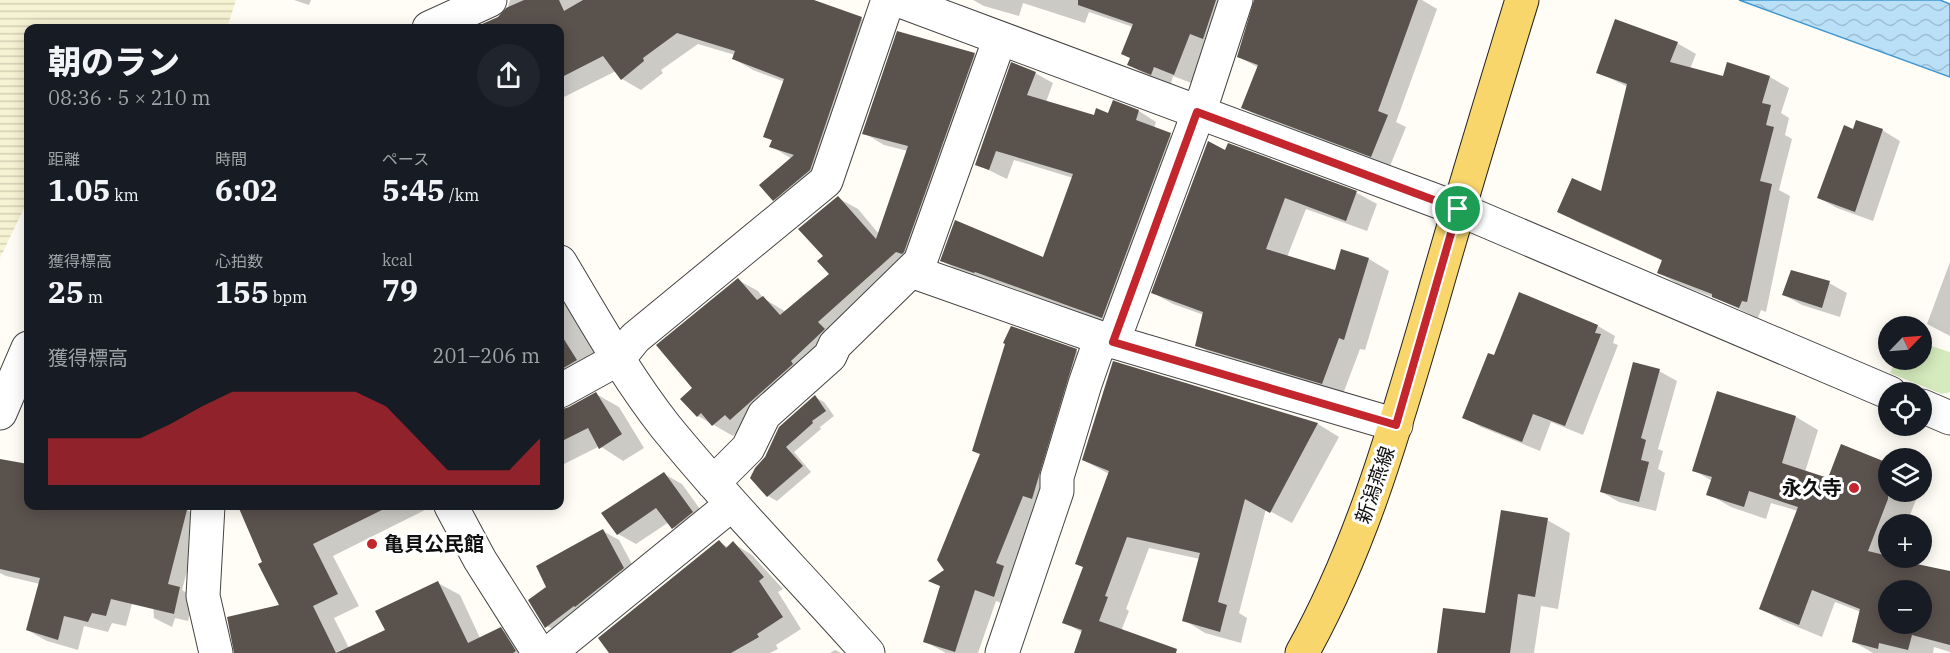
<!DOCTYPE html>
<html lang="ja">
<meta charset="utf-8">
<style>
:root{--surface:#171b24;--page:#20242c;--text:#f1f3f6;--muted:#9ea1a6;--accent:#c4262e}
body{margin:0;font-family:"IBM Plex Serif","Noto Sans JP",serif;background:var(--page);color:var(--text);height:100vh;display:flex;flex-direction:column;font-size:22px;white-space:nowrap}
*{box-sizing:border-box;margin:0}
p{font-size:20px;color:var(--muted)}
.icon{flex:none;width:33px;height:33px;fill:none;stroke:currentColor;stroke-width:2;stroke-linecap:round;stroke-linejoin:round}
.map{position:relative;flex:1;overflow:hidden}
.sheet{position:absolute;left:24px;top:24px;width:540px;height:486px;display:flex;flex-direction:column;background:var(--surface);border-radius:12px;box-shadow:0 3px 15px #0003}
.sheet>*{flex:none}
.needle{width:39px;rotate:65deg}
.buttons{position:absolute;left:1878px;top:316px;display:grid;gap:12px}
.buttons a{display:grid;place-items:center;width:54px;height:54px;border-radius:50%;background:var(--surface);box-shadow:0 3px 15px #0003;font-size:30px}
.pin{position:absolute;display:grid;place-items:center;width:51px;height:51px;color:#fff;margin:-26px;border:3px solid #fff;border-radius:50%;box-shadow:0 2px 6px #0007}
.round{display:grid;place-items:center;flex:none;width:63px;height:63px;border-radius:32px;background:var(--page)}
.overview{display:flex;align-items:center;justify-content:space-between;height:102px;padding:0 24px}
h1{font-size:33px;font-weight:800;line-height:45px}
.figures{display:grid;grid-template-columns:repeat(3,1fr);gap:9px;height:102px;padding:6px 24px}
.figures div{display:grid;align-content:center}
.figures b{font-size:30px;font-weight:800}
.figures small{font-size:16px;font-weight:400}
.figures p{font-size:16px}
.chart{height:168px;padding:12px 24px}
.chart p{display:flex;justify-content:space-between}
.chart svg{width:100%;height:108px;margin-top:6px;fill:var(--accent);opacity:.7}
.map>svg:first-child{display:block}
.farmland{fill:url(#farmland-rules)}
.grass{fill:#d5ebbd}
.water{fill:url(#water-waves);stroke:#3f96cf;stroke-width:1.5}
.shadow{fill:#0003;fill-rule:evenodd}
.building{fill:#5a524d;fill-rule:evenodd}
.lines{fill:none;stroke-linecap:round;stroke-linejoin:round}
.minor-casing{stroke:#444;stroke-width:35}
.primary-casing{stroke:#222;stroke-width:35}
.minor{stroke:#fff;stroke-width:33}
.primary{stroke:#f9d66b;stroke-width:33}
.route-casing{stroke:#fff;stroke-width:12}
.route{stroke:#c4262e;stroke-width:8}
.poi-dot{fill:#c4262e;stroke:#fff;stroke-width:2}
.labels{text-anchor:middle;stroke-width:6;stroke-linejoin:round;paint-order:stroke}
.street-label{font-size:20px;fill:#111;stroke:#fff}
.poi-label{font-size:20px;font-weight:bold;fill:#111;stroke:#fff;text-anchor:end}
</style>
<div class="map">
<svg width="1950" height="653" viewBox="0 0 1950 653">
<defs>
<pattern id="farmland-rules" width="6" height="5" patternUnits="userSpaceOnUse" patternTransform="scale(1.5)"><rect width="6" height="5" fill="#f6f3d4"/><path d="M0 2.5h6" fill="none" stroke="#d2cfb5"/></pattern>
<pattern id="water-waves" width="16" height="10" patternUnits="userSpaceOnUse" patternTransform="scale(1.5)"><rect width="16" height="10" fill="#b9e0f7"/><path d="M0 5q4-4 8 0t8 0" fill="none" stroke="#9ebfd3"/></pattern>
</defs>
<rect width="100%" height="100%" fill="#fffdf5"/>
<path class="farmland" d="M 0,0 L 236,0 L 227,28 L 28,28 L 28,200 L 0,258 Z"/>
<path class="grass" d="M 1922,343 L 1950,352 L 1950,392 L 1942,394 L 1890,373 L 1896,360 L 1922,360 Z"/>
<path class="water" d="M 1739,0 L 1940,0 L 1950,4 L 1950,77 Z"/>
<path class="shadow" d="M 294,0 L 311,0 L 309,5 Z
M 510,0 L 809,0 L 862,19 L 881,30 L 793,211 L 774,199 L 792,159 L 771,146 L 773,141 L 765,137 L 785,82 L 753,70 L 734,59 L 735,55 L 698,44 L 661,70 L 663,73 L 641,90 L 622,79 L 616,71 L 564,97 L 560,94 L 560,28 L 476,28 L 499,18 L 506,12 Z
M 973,0 L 1240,0 L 1194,84 L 1173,76 L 1171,84 L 1148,76 L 1129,65 L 1131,58 L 1133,27 L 1089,12 L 1085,23 L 1023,3 L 1019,16 L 984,6 Z
M 1256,0 L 1422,0 L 1437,9 L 1396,122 L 1406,127 L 1390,166 L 1262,118 L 1243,108 L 1259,68 L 1239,57 Z
M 1677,43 L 1696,54 L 1690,69 L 1724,78 L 1728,64 L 1770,77 L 1789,88 L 1781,113 L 1789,118 L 1785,135 L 1792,139 L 1779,190 L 1790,196 L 1766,312 L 1761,310 L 1758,318 L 1720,300 L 1678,284 L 1659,273 L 1663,261 L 1577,222 L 1559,211 L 1602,193 L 1628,87 L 1597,72 Z
M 974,55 L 994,66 L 917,262 L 733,436 L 698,416 L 694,388 L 738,280 L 758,291 L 763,298 L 786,312 L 831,274 L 825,257 L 838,198 L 858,209 L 879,234 L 908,151 L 884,145 L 864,133 Z
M 1035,73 L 1053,83 L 1046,102 L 1095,117 L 1109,114 L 1114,102 L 1139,111 L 1156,122 L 1154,129 L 1170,135 L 1188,145 L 1120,327 L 993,281 L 992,283 L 960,271 L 942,261 L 1044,259 L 1073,178 L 1014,160 L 1007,179 L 976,164 Z
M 1854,130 L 1882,130 L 1900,141 L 1873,221 L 1837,208 L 1819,198 Z
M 1229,145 L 1357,193 L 1377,204 L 1367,231 L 1306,209 L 1287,257 L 1336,272 L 1369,259 L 1389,271 L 1365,350 L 1360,349 L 1343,394 L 1217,357 L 1197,345 L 1204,315 L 1173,304 L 1153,293 Z
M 1950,262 L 1950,336 L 1927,324 Z
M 1829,283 L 1847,293 L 1840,317 L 1802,305 L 1784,295 Z
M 1520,294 L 1598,326 L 1615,336 L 1613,343 L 1618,345 L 1583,435 L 1551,422 L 1540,451 L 1481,427 L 1464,417 L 1495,357 Z
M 560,300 L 577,310 L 604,366 L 564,404 L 565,410 L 596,394 L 619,407 L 644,448 L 623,461 L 600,446 L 562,465 L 560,463 Z
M 1012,328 L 1077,351 L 1097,362 L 1014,608 L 996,601 L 978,653 L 946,653 L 924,641 L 981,455 Z
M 1114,363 L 1318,424 L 1339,437 L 1292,523 L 1266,509 L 1239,613 L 1247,618 L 1241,643 L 1205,633 L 1184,620 L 1200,559 L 1149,548 L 1126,609 L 1129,611 L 1121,631 L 1155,653 L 1076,653 L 1083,633 L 1064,622 L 1084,568 L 1109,474 L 1083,460 Z
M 1659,371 L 1677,381 L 1658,449 L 1663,451 L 1658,469 L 1665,473 L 1656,511 L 1619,502 L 1602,492 Z
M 815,397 L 824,402 L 834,416 L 820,427 L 821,429 L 794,452 L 811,472 L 777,501 L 768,496 L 766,457 Z
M 1796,417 L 1818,430 L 1805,472 L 1829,480 L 1842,446 L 1888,465 L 1888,492 L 1919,492 L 1906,525 L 1888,525 L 1888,558 L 1950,573 L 1950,652 L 1934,647 L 1933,653 L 1873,653 L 1854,642 L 1861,612 L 1835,602 L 1822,637 L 1783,621 L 1761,609 L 1798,511 L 1771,503 L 1766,519 L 1731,507 L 1708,494 L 1712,481 L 1694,470 ZM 1888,591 L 1922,591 L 1922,624 L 1888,624 Z
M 0,461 L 28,466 L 28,506 L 173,506 L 187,510 L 201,518 L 182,590 L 194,597 L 188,621 L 175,618 L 172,627 L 154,618 L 149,540 L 126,626 L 112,623 L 108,632 L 84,626 L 78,650 L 47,641 L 27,630 L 40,584 L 6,576 L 0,573 Z
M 664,474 L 682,484 L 710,523 L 691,538 L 673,527 L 669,522 L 636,544 L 618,534 Z
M 249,506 L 433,506 L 333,556 L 359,606 L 334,618 L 349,648 L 387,631 L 438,583 L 460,595 L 480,638 L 500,629 L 522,642 L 529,653 L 236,653 L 281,606 L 264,562 L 257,509 Z
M 1547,520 L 1570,533 L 1558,609 L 1541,606 L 1534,653 L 1439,653 L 1486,615 Z
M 603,531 L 619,540 L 639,577 L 563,635 L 547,626 L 530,601 L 548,588 Z
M 719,542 L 728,547 L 733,543 L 752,555 L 783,589 L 778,592 L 801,629 L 776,645 L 778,649 L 770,653 L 620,653 Z
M 835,650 L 841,653 L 830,653 Z"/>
<path class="building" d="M 524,0 L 559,0 L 564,11 L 583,0 L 814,0 L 862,17 L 810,170 L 773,201 L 759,185 L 794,155 L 769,147 L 772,140 L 763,137 L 784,79 L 732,59 L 735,51 L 677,33 L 643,58 L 644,61 L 621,80 L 603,56 L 560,78 L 560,28 L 473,28 L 498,17 L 506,8 Z
M 1078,0 L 1216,0 L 1203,39 L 1190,34 L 1174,75 L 1154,67 L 1151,75 L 1127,65 L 1130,58 L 1121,54 L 1133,24 L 1078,5 Z
M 1254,0 L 1418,0 L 1378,111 L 1388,115 L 1371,157 L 1241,108 L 1258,65 L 1237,57 Z
M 1615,19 L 1678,42 L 1670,62 L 1723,76 L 1727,62 L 1770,76 L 1762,103 L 1771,105 L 1766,125 L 1774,127 L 1760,181 L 1772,184 L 1747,302 L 1742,301 L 1739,308 L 1712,297 L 1712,294 L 1657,273 L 1662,260 L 1557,212 L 1572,178 L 1601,191 L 1627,84 L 1596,73 Z
M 897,31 L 975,53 L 904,252 L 902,254 L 896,252 L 818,322 L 825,329 L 791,361 L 793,364 L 730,420 L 725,415 L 712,426 L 701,413 L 697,417 L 680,399 L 692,388 L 656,345 L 738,278 L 757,300 L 763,296 L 780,315 L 829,274 L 817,261 L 823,256 L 798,229 L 838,196 L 876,239 L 908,146 L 862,134 Z
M 1011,62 L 1036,72 L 1027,95 L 1094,115 L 1096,108 L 1108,113 L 1113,100 L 1139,110 L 1136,120 L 1171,133 L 1102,318 L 975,272 L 974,273 L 940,261 L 955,220 L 1043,257 L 1073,174 L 996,151 L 989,170 L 975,165 Z
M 1856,120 L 1883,129 L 1855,212 L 1817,198 L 1844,125 L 1853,129 Z
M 1208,141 L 1225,150 L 1228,143 L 1357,191 L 1346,221 L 1285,198 L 1266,249 L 1335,270 L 1341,249 L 1369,258 L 1344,340 L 1339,338 L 1322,384 L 1195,346 L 1203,312 L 1151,293 Z
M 1791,270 L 1830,281 L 1822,308 L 1782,295 Z
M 1519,292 L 1598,325 L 1595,333 L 1601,334 L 1565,426 L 1533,414 L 1522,442 L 1462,418 L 1488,353 L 1494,355 Z
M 1011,326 L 1077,349 L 1032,499 L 1023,496 L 996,563 L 1004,566 L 994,597 L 975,590 L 955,652 L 923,642 L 940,586 L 928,581 L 944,570 L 937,560 L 980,454 L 972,451 L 1005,344 L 1003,343 Z
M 560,333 L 577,360 L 560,370 Z
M 1113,361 L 1318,423 L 1270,513 L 1245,499 L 1218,602 L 1227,605 L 1220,632 L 1182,621 L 1200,553 L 1127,537 L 1105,596 L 1108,597 L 1099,621 L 1177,649 L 1176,653 L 1074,653 L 1082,630 L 1062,623 L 1083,567 L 1075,564 L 1109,471 L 1082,460 Z
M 1633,362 L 1660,369 L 1641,438 L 1646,440 L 1641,460 L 1649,462 L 1639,502 L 1600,492 Z
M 1717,391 L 1796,416 L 1782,463 L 1828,478 L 1841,444 L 1888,463 L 1888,499 L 1868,551 L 1888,556 L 1888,558 L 1950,571 L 1950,645 L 1912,635 L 1908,650 L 1879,643 L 1878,649 L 1852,642 L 1860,609 L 1812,590 L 1799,625 L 1759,609 L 1798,507 L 1749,491 L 1744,507 L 1706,495 L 1712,477 L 1692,471 ZM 1888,591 L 1922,591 L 1922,624 L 1888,624 Z
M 596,392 L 622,434 L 599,449 L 588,428 L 560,442 L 560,410 L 569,407 Z
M 815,395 L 826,411 L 812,421 L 813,423 L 786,447 L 803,466 L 767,497 L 750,478 L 755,468 L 765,457 L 779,427 Z
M 0,459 L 28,464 L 28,506 L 188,506 L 168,584 L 180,587 L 174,614 L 111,599 L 106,616 L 92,613 L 88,622 L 64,616 L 58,640 L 26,630 L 40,578 L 0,569 Z
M 664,472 L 693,512 L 672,529 L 656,508 L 617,535 L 601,513 Z
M 238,506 L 390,506 L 313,544 L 338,594 L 313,606 L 336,653 L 385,630 L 375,611 L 438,581 L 468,643 L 501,627 L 516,651 L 513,653 L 234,653 L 227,617 L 279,605 L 258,564 L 262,562 Z
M 1501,510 L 1548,518 L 1535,597 L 1518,594 L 1510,653 L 1437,653 L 1443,608 L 1485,613 Z
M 603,529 L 624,568 L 575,607 L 574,606 L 545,628 L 528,600 L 546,587 L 536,566 Z
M 719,540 L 726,548 L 733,541 L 764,577 L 759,581 L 783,617 L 757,634 L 759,637 L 731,653 L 609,653 L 598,638 Z"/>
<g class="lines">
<defs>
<path id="minor" d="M 898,0 L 1458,209 L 1890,393
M 429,28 L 490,0
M 560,262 C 593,317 625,375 665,426 C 729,505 801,577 868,653
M 911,271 L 1101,338 L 1396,425
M 1113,342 L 1205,95 L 1236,0
M 560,391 L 618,359 L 635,338 L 826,181 L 888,0
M 1922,406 L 1950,418
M 0,413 L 28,348
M 713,483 L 748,448 L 764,415 L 830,356 L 835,345 L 920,262 L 1000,38
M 208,506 L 203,596 L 216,653
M 451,506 L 480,560 L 539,653
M 549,653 L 731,505
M 1002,653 L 1057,491 L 1057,477 L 1085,384 L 1101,338"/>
<path id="primary" d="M 1302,653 C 1363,544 1396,424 1431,305 C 1460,203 1491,101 1522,0"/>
</defs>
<use href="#minor" class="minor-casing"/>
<use href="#primary" class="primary-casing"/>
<use href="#minor" class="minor"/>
<use href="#primary" class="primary"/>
</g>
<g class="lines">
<defs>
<path id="route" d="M 1197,112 L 1458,209 L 1396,425 L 1113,342 Z"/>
</defs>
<use href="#route" class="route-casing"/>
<use href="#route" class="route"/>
</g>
<g class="poi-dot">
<circle cx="1854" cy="488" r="6"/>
<circle cx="372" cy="544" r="6"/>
</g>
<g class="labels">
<g class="street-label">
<text transform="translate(1375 485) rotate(-71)" y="7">新潟燕線</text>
</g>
<g class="poi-label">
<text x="1842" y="495">永久寺</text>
<text x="384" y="551" text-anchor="start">亀貝公民館</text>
</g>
</g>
</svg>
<div class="buttons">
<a><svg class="needle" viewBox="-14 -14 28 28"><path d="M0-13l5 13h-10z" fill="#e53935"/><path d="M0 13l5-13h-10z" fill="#9ea1a6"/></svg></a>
<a><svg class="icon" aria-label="locate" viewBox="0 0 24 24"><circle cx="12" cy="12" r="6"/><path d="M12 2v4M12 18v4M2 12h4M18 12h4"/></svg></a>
<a><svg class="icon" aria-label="layers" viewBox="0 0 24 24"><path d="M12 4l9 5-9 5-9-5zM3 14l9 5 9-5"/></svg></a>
<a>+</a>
<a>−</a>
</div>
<div class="pin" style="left:1458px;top:209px;background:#1e9e55"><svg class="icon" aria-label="arrive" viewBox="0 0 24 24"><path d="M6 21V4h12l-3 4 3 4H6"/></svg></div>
<section class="sheet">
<div class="overview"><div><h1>朝のラン</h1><p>08:36 · 5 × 210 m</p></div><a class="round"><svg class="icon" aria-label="share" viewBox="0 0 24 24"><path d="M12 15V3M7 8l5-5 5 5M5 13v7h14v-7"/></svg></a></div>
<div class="figures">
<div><p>距離</p><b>1.05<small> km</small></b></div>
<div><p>時間</p><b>6:02</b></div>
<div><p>ペース</p><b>5:45<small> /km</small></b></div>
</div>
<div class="figures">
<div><p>獲得標高</p><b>25<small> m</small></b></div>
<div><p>心拍数</p><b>155<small> bpm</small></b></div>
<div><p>kcal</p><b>79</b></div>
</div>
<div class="chart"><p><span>獲得標高</span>201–206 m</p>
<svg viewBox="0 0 160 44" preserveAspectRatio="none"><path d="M0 44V25L10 25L20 25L30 25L40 19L50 12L60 6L70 6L80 6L90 6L100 6L110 12L120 25L130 38L140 38L150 38L160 25V44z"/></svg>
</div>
</section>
</div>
